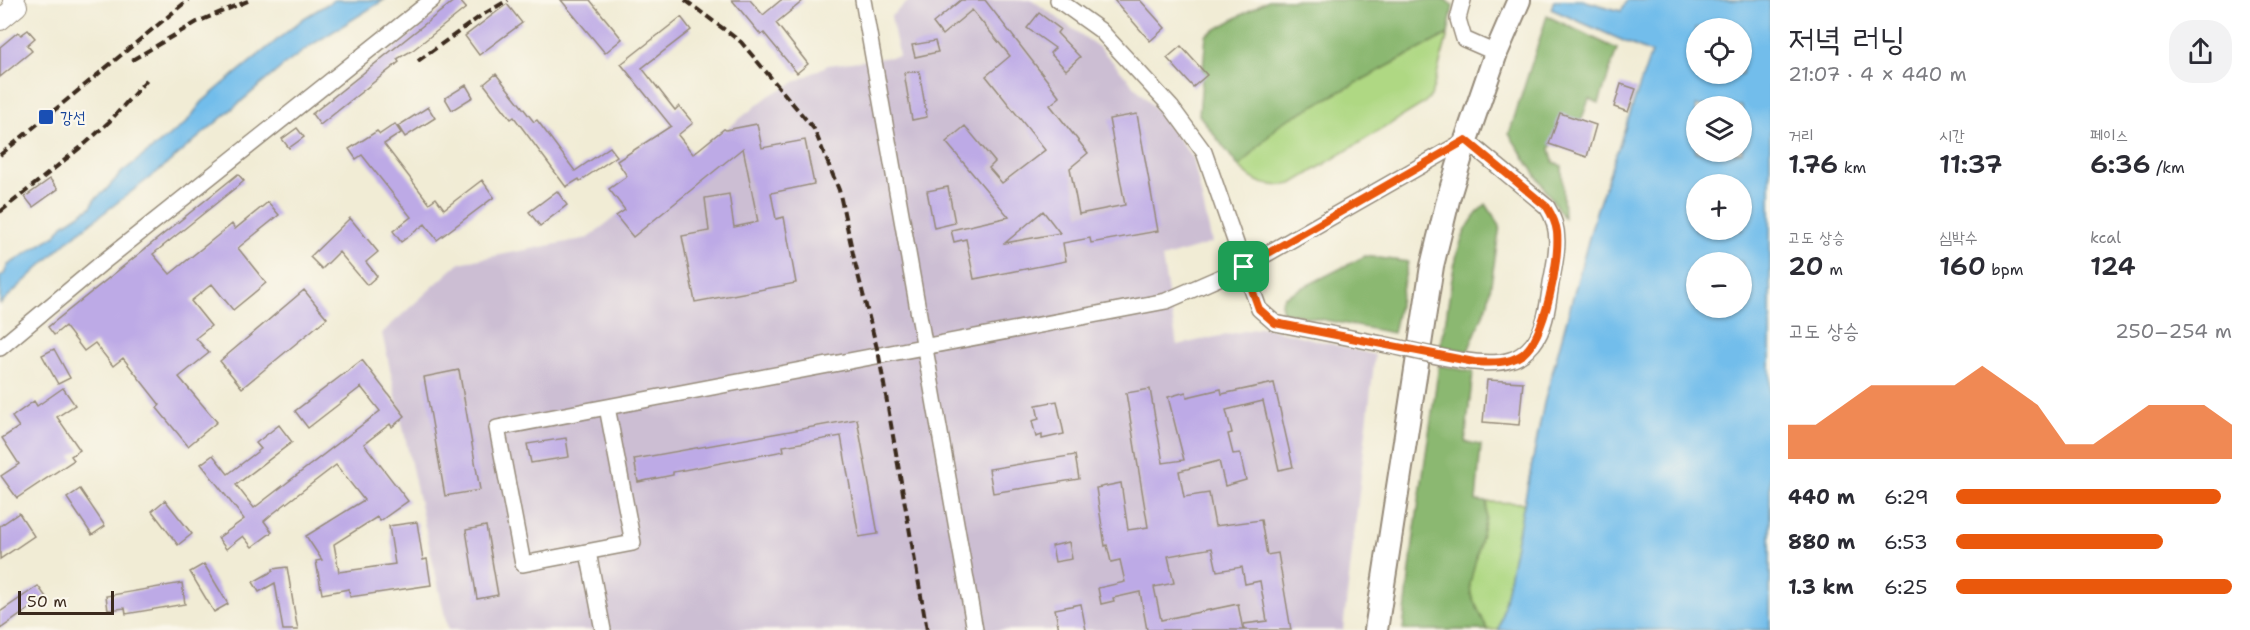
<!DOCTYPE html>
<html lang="ko">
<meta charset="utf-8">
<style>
:root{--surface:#fff;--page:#f2f2f3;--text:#2b2b33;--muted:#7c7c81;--accent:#ea580c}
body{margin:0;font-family:"Shantell Sans","Poor Story",sans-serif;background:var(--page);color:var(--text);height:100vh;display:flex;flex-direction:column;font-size:22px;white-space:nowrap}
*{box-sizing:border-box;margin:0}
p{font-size:20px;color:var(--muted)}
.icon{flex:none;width:33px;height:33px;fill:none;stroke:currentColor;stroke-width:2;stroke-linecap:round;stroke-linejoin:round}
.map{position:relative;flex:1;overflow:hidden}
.side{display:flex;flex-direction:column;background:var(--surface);width:480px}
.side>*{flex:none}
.buttons{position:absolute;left:1686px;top:18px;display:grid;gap:12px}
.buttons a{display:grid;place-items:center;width:66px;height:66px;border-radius:50%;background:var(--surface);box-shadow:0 2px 4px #0004;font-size:30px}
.scale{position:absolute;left:18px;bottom:15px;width:96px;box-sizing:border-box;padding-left:6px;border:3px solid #3b2a1e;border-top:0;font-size:16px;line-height:21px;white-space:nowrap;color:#3b2a1e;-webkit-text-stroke:4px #fbf7ec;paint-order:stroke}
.pin{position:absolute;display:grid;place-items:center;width:51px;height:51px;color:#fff;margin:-26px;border-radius:12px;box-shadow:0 3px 9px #0006}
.round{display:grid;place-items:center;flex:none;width:63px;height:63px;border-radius:24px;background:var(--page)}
.headline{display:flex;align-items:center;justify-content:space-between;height:102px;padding:0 18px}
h1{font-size:33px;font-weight:600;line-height:45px}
.metrics{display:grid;grid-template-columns:repeat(3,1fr);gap:9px;height:102px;padding:6px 18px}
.metrics div{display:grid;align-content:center}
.metrics b{font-size:26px;font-weight:600}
.metrics small{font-size:16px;font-weight:400}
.metrics p{font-size:16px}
.chart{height:168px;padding:12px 18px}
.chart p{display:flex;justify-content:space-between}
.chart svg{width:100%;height:108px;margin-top:6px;fill:var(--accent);opacity:.7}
ul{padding:0 18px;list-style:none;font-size:20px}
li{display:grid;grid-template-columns:96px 72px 1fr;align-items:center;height:45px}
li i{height:15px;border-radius:8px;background:var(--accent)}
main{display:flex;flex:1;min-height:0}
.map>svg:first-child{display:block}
.industrial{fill:#ccbed3}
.green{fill:#afd883;stroke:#758150;stroke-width:1.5}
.forest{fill:#8bb871;stroke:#637148;stroke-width:1.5}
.water{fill:#72bdeb;stroke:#567484;stroke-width:1.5;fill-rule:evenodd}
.building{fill:#bdaae6;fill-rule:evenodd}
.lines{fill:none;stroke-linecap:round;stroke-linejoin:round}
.minor-casing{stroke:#968b7a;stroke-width:18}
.major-casing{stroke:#968b7a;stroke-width:22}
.highway-casing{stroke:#968b7a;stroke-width:26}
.minor{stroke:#fff;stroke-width:15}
.major{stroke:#fff;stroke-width:20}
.highway{stroke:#fff;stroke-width:22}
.rail{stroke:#3b2a1e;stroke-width:4;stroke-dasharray:9 4.5;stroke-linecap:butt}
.minor-bridge-casing{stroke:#968b7a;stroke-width:18;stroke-linecap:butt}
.minor-bridge{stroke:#fff;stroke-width:15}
.route-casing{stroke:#fff;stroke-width:12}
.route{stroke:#ea580c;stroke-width:8}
.transit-dot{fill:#1a4fb4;stroke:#fbf7ec;stroke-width:2}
.labels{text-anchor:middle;stroke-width:4.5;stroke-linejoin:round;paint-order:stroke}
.transit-label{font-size:16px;fill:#164399;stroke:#fbf7ec;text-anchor:start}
</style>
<main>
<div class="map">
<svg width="1770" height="630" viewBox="0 0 1770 630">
<rect width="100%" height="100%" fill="#fbf7ec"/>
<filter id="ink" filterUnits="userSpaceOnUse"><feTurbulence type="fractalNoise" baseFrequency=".0167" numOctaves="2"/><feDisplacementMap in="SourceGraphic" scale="12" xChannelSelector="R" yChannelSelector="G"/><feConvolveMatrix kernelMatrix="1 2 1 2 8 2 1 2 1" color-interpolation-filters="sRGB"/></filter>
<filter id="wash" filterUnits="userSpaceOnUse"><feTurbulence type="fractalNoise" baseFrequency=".008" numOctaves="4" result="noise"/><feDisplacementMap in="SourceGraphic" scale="24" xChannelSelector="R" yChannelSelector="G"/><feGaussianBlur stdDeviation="1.35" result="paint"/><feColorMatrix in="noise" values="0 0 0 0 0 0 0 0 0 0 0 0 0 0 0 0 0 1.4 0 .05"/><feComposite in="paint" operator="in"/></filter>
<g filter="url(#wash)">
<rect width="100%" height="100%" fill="#f1ecd5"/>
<path class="industrial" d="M 910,0 L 1032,0 L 1100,48 L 1158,112 L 1193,159 L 1212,243 L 1162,258 L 1177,345 L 1264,327 L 1375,355 L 1343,630 L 448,630 L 382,333 L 459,263 L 588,238 L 770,95 L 828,65 L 899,56 L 891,16 Z"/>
<path class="green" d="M 1448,34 L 1431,96 L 1423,104 L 1292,184 C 1269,188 1255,184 1239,167 L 1281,123 Z
M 1487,502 L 1524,503 L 1499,630 L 1488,630 L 1485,626 C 1481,616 1474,605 1471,595 C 1465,574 1485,527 1487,502 Z"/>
<path class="forest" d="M 1268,0 L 1446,0 L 1453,6 L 1448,34 L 1281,123 L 1239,167 L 1199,115 L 1206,35 Z
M 1547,16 L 1617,49 L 1599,103 L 1589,99 L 1580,124 L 1561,117 L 1550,149 L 1553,162 L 1562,166 L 1564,218 L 1509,134 Z
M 1486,204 L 1500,226 L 1488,303 L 1468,351 L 1440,346 C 1454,299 1446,239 1486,204 Z
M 1365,256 L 1408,262 L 1393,333 L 1283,312 L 1281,303 L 1284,297 Z
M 1439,365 L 1473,372 L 1465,442 L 1481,445 L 1476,501 L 1487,502 L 1486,518 L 1470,583 L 1471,595 L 1488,630 L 1403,630 L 1414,535 Z"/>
<path class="water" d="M 334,0 L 384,0 L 313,44 L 283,66 L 161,169 L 71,238 L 0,304 L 0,277 L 4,274 L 8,265 L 56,235 L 63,225 L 91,207 L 95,199 L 105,191 L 122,172 L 186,123 L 202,102 L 223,84 L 304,18 Z
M 1554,0 L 1582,0 L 1621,11 L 1627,0 L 1770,0 L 1770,630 L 1499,630 L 1544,403 L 1596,212 L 1651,53 L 1551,9 ZM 1742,28 L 1742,74 L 1696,74 L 1696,28 ZM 1742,106 L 1742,152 L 1696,152 L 1696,106 ZM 1696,184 L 1742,184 L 1742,230 L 1696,230 ZM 1696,262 L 1742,262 L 1742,308 L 1696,308 Z"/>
<g id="blocks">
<path class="building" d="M 455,0 L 459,0 L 466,8 L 413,50 L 397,59 L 399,62 L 320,125 L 312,114 Z
M 561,0 L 590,0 L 622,39 L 605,53 Z
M 732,0 L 750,0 L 763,15 L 781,0 L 804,0 L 776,23 L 808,64 L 797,73 L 764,33 L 761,35 Z
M 961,0 L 985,0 L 1060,97 L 1050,105 L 1088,153 L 1070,168 L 1079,214 L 1125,205 L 1109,119 L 1137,114 L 1158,231 L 1091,243 L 1090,238 L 1063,243 L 1066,261 L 974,279 L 966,239 L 954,242 L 951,230 L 1009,217 L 946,142 L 965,126 L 995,162 L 989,168 L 1002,183 L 1045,150 L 986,76 L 1010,56 L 972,10 L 942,35 L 933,23 ZM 1043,211 L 1060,233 L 1005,243 Z
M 1114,0 L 1140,0 L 1165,28 L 1150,41 Z
M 507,4 L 522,23 L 479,55 L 465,36 Z
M 1039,13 L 1060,29 L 1057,33 L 1080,57 L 1066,70 L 1050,53 L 1055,48 L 1027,28 Z
M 681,17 L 691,30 L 642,68 L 675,110 L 679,106 L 693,123 L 678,135 L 693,154 L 724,129 L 726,130 L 757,124 L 762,148 L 805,140 L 814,184 L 771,193 L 776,219 L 784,217 L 796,283 L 695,302 L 682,236 L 709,231 L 705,198 L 729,194 L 734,227 L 758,222 L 743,148 L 633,237 L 616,216 L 625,210 L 609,189 L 627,176 L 617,161 L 671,126 L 621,64 Z
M 28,30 L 35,38 L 27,45 L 32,51 L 0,77 L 0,47 L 18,32 L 21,35 Z
M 935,41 L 938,52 L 915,57 L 912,45 Z
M 1181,46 L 1207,75 L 1193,87 L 1167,58 Z
M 919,71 L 927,117 L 912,120 L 904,73 Z
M 496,74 L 534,122 L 537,120 L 575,171 L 610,147 L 617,156 L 580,181 L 579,179 L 566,187 L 514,117 L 511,119 L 484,84 Z
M 1621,84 L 1636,89 L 1628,112 L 1614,107 Z
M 466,85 L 473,97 L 452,110 L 445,98 Z
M 428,107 L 435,118 L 405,137 L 398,126 Z
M 1560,113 L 1596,125 L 1587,157 L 1549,144 Z
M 395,124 L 401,133 L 384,144 L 429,203 L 436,198 L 444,209 L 482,180 L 494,197 L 437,240 L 425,224 L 401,242 L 393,231 L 411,217 L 362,155 L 356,159 L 349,149 L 377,131 L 380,134 Z
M 297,128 L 304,137 L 289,148 L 282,139 Z
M 238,174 L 244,181 L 153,254 L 170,274 L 232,224 L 235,229 L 268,202 L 279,215 L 238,248 L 266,283 L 233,310 L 212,284 L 191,301 L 211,326 L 196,338 L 209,353 L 179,377 L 217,422 L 188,446 L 157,408 L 160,405 L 123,358 L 113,366 L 95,343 L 84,351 L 65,326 L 54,335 L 48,327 Z
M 50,179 L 58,189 L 33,207 L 25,197 Z
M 948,187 L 955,223 L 934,228 L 927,191 Z
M 557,191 L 567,205 L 540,226 L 529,212 Z
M 350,218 L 378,252 L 366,262 L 377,276 L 367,285 L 339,252 L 322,269 L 310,257 Z
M 304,290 L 327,318 L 242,388 L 220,361 Z
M 54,349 L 70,378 L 58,384 L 42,355 Z
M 362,360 L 405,416 L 392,427 L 390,424 L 364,444 L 408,501 L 380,521 L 377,517 L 334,544 L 339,572 L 395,564 L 389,526 L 417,522 L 423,560 L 427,559 L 431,585 L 350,597 L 349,589 L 322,594 L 316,561 L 322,560 L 306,536 L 364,500 L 336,465 L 271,515 L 264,521 L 272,532 L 252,547 L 243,536 L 226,549 L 218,538 L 244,519 L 201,464 L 213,455 L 228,474 L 261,449 L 256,443 L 279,425 L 292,442 L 236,485 L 254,508 L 380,411 L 361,387 L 308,428 L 295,411 Z
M 459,370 L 480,490 L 445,496 L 424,377 Z
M 1487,380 L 1523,382 L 1519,425 L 1483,422 Z
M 1274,383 L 1293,467 L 1279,470 L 1263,401 L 1226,410 L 1232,433 L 1228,434 L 1233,454 L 1240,453 L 1246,480 L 1225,486 L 1219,461 L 1179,471 L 1184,497 L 1209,493 L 1215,526 L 1261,520 L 1267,555 L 1278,553 L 1291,630 L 1244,630 L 1244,624 L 1267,621 L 1260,581 L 1245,584 L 1242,567 L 1217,571 L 1212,548 L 1168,556 L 1174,583 L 1154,587 L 1161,620 L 1238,604 L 1243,630 L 1147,630 L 1140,592 L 1113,598 L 1114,601 L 1101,604 L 1098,588 L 1125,582 L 1120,560 L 1111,562 L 1107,545 L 1105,546 L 1096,488 L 1121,483 L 1128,530 L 1148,527 L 1126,393 L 1150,389 L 1163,463 L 1184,460 L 1168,397 L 1186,392 L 1187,397 L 1221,389 L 1222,394 Z
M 63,388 L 75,405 L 57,417 L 80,450 L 71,456 L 74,460 L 17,498 L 1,476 L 19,464 L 2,438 L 19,427 L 12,417 L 34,401 L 37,406 Z
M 1057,401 L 1064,434 L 1042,439 L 1042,435 L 1036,437 L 1032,421 L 1039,419 L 1036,405 Z
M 857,419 L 878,534 L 859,537 L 841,436 L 783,446 L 784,451 L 673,472 L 673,475 L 638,482 L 634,459 Z
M 566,438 L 569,457 L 531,463 L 527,444 Z
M 1075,455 L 1079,479 L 993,493 L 989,469 Z
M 80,489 L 105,526 L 92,535 L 67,498 Z
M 165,500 L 192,534 L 178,545 L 152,511 Z
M 19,513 L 34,536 L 0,559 L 0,526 Z
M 486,526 L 498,595 L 477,599 L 466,530 Z
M 1069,542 L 1072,559 L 1055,562 L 1052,546 Z
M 204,564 L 228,604 L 214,612 L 190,572 Z
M 287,567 L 296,620 L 298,630 L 283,630 L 275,583 L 259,592 L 253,582 L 273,571 L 273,569 Z
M 182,583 L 185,604 L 126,614 L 125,608 L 108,610 L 106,596 Z
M 38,586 L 46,597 L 0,629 L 0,612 Z
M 1081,604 L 1086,630 L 1059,630 L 1055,609 Z"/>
</g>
</g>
<g filter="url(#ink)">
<use href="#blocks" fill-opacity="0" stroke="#968b7a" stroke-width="1.5"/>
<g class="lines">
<defs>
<path id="minor" d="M 863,0 L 975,630
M 1058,0 L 1100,30 L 1171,107 L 1204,152 L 1259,309 L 1275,323 L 1382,344
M 1463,0 L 1458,19 L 1464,39 L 1496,53
M 0,348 L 102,263 L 432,0
M 607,407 L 1166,301 L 1244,267 L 1466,140 L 1547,207
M 607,407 L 633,543 L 523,564 L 497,428 Z
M 588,552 L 603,630"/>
<path id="major" d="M 0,20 L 17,6 L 13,0"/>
<path id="highway" d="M 1376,630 L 1432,266 L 1449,196 L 1466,140 L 1496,53 L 1519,0"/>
</defs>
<use href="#minor" class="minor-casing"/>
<use href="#major" class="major-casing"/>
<use href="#highway" class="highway-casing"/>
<use href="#minor" class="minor"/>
<use href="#major" class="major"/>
<use href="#highway" class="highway"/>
<path class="rail" d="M 685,0 L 741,42 L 814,129 L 839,190 L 855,263 L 879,356 L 927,630
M 132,60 L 197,22 L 250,0
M 418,61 L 482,15 L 508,0
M 0,155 L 188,0
M 0,212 L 86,143 L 110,121 L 149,77"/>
<defs>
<path id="minor-bridge" d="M 1382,344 C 1415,350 1480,370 1510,360 C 1519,358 1527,351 1533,344 C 1546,328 1548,303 1551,283 C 1556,257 1563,231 1547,207"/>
</defs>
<use href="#minor-bridge" class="minor-bridge-casing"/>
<use href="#minor-bridge" class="minor-bridge"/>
</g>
</g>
<g class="lines" filter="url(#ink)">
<defs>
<path id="route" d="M 1466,140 L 1547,207 C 1552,215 1556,223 1557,232 C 1560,260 1545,337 1523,354 C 1509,364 1491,363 1474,362 L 1275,323 L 1259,309 L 1244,267 Z"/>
</defs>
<use href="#route" class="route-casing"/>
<use href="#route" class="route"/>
</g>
<rect class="transit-dot" x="38" y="109" width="16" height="16" rx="3"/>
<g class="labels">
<g class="transit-label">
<text x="60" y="123">강선</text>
</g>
</g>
</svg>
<div class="buttons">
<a><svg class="icon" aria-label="locate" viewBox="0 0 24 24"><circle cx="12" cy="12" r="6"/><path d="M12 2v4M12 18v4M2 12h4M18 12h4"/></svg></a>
<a><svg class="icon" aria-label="layers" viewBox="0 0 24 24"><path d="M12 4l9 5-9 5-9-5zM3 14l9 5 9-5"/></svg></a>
<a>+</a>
<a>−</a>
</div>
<div class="scale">50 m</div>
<div class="pin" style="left:1244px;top:267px;background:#1e9e55"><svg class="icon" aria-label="arrive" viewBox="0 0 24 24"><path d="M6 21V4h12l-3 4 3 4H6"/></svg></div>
</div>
<section class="side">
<div class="headline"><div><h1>저녁 러닝</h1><p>21:07 · 4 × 440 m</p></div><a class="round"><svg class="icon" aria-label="share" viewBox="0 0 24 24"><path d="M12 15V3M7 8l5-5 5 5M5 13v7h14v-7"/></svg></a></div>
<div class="metrics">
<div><p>거리</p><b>1.76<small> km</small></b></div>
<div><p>시간</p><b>11:37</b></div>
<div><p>페이스</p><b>6:36<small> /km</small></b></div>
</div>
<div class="metrics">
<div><p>고도 상승</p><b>20<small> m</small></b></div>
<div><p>심박수</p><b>160<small> bpm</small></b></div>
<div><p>kcal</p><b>124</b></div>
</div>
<div class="chart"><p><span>고도 상승</span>250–254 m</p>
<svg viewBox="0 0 160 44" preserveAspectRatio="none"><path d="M0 44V30L10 30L20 22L30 14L40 14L50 14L60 14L70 6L80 14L90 22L100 38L110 38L120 30L130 22L140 22L150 22L160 30V44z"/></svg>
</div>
<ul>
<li><b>440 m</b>6:29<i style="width:96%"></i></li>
<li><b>880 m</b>6:53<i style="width:75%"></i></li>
<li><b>1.3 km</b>6:25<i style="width:100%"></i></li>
</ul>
</section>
</main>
